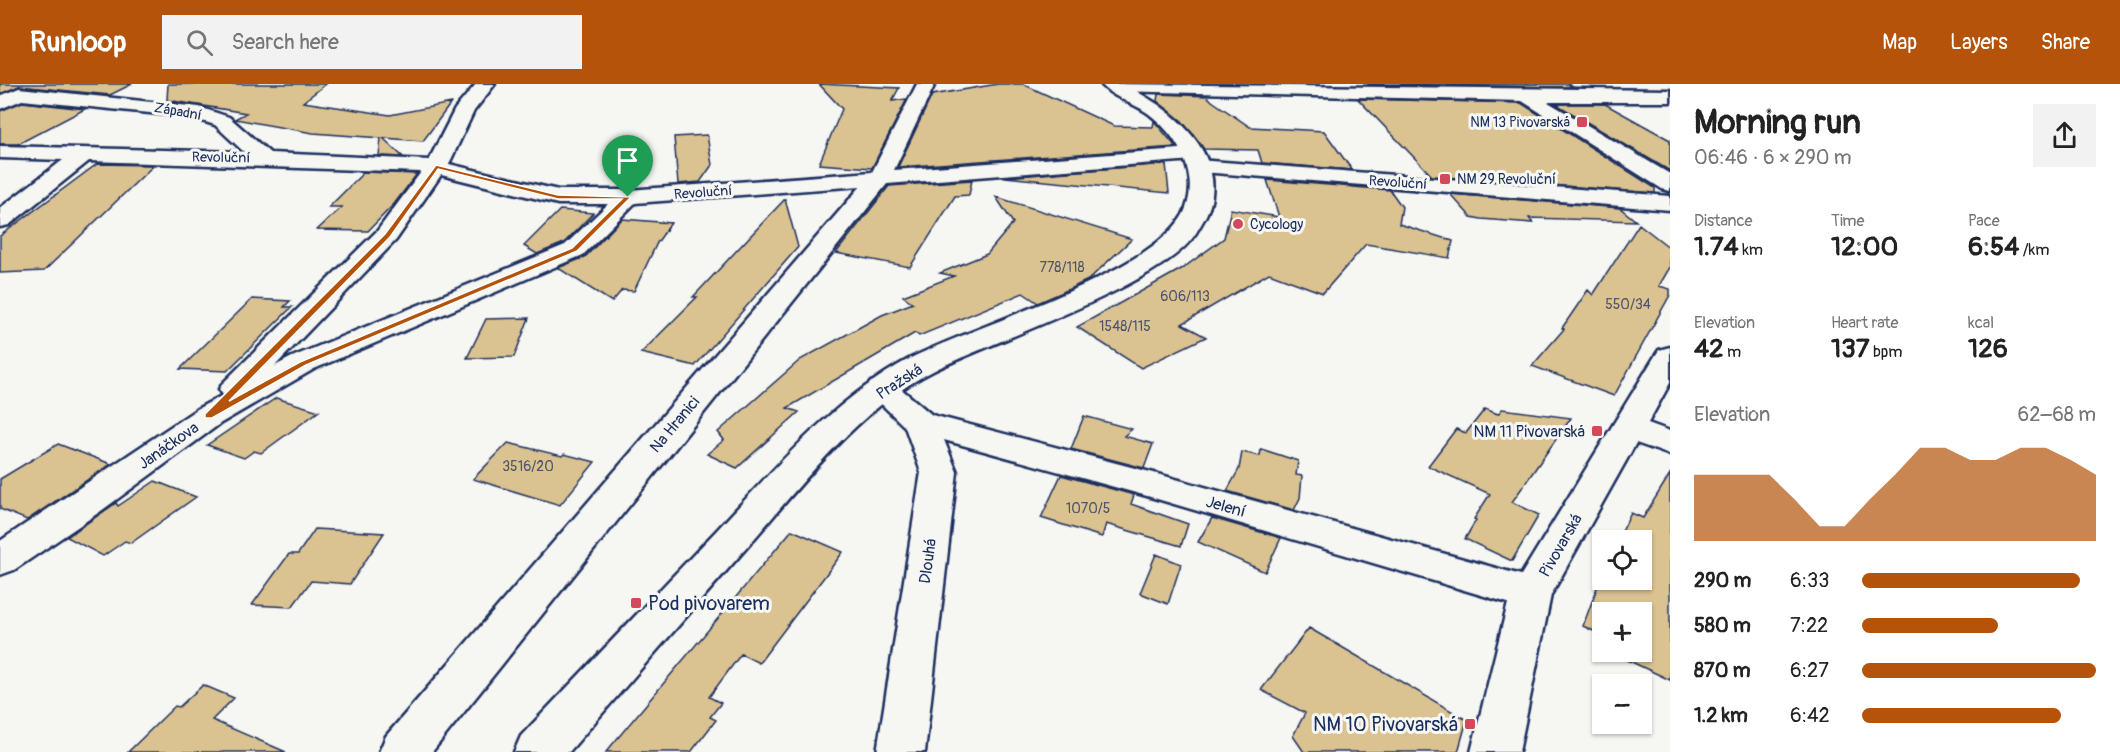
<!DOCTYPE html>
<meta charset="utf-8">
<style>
:root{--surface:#fff;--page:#f2f2f2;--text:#222;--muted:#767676;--accent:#b45309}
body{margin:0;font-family:Pangolin,sans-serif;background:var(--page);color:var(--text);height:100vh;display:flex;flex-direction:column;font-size:22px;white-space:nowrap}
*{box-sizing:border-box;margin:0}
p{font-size:20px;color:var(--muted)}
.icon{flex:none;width:33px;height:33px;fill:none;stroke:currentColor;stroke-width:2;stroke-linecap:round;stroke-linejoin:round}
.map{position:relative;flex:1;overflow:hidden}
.sheet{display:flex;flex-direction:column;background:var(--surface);width:450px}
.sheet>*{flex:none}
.controls{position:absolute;left:1592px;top:446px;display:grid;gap:12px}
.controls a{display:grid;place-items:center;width:60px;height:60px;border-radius:0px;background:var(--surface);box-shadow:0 2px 4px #0004;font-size:30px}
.pin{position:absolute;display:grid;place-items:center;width:51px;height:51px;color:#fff;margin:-62px -26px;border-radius:50% 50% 50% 0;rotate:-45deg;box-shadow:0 0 6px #0007}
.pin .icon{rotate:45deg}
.round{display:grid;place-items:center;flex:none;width:63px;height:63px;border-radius:0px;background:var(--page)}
.summary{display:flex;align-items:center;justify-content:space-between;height:102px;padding:0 24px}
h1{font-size:33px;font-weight:700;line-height:45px}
.metrics{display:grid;grid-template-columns:repeat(3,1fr);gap:9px;height:102px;padding:6px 24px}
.metrics div{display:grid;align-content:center}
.metrics b{font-size:26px;font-weight:700}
.metrics small{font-size:16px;font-weight:400}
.metrics p{font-size:16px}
.chart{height:168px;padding:12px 24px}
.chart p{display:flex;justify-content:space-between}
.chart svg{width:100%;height:108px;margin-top:6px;fill:var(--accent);opacity:.7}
ul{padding:0 24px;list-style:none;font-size:20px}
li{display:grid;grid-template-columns:96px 72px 1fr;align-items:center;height:45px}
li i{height:15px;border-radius:8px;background:var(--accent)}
header{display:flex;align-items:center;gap:36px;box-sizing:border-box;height:84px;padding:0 30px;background:var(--accent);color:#fff}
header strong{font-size:28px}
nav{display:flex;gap:33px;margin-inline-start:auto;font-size:21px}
.search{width:420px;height:54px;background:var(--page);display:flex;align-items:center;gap:15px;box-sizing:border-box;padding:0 21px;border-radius:0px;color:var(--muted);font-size:22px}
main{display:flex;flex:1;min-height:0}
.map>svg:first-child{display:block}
.building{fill:#dbc291;stroke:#1b2f5e;stroke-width:1.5}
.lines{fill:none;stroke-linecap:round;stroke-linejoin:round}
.minor-casing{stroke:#1b2f5e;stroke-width:5}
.secondary-casing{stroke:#1b2f5e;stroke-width:5}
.minor{fill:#f6f6f2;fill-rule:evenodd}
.secondary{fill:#f6f6f2;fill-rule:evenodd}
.route{fill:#b45309;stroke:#fff;stroke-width:1.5;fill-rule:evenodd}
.poi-dot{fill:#d1495b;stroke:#f6f6f2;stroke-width:2}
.labels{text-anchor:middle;stroke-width:6;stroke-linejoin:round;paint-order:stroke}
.far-street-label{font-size:14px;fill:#1b2f5e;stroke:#f6f6f2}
.far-poi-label{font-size:14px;fill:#1b2f5e;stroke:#f6f6f2;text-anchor:start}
.number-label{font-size:14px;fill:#4b546b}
.street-label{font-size:16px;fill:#1b2f5e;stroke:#f6f6f2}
.poi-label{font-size:16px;fill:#1b2f5e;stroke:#f6f6f2;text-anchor:end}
.near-poi-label{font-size:20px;fill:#1b2f5e;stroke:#f6f6f2;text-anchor:start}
</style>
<header>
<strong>Runloop</strong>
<div class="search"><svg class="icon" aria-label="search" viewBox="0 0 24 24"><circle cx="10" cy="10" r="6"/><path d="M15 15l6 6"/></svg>Search here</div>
<nav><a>Map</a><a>Layers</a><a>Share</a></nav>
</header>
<main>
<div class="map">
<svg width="1670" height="668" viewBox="0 0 1670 668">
<rect width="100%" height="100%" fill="#f6f6f2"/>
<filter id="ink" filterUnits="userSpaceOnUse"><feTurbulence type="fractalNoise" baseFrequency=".0167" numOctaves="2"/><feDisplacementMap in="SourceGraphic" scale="12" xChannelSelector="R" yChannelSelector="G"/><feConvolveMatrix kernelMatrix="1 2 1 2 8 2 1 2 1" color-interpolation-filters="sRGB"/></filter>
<g filter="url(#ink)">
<path class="building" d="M 0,0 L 132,0 L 110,11 L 19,2 L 0,10 Z
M 168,0 L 326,0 L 303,18 L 390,31 L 451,19 L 423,57 L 383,54 L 403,73 L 379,72 L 381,54 L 313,49 L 235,35 L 246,29 L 167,16 Z
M 819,0 L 899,4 L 892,17 L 907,15 L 872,84 L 819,80 L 842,25 Z
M 998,0 L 1023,0 L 1114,42 L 1153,43 L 1154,37 L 1176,63 L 898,83 L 932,11 Z
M 1368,0 L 1568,0 L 1573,3 L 1369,1 Z
M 1158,10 L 1207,12 L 1212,17 L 1250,43 L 1324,47 L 1352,86 L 1262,79 L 1258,66 L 1204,65 L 1182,37 L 1157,17 Z
M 1358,15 L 1521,19 L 1655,104 L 1655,109 L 1432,92 Z
M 22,18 L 85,25 L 18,60 L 0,60 L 0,27 Z
M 1556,20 L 1605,20 L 1670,56 L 1670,87 Z
M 707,51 L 712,81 L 700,98 L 678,100 L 674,53 Z
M 97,80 L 154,81 L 44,187 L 0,189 L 0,152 Z
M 1166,80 L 1169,109 L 1005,93 Z
M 364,88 L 417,90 L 394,120 L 368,147 L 317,146 L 342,123 L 329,123 Z
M 972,96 L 969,111 L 955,112 L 910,183 L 836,169 L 889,102 Z
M 1267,96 L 1390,106 L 1402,123 L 1399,140 L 1453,157 L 1449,174 L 1366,160 L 1323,209 L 1269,189 L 1182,240 L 1206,253 L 1141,284 L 1077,243 L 1183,184 L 1224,154 L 1231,125 L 1279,133 Z
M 1450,110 L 1620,124 L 1636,137 L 1529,134 L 1533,139 L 1481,135 L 1471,133 Z
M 996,113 L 1132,155 L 1088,196 L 1061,209 L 1038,219 L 1023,209 L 919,252 L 915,249 L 787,324 L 799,328 L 737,384 L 707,370 L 724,356 L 718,348 L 800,276 L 882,231 L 913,219 L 903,212 L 954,192 L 940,189 L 987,170 L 1013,139 Z
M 785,115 L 798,163 L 695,282 L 641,269 L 697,213 L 693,213 Z
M 560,126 L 593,129 L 564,159 L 537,170 L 524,162 Z
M 622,135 L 671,139 L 657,159 L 634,207 L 622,206 L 612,218 L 558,184 L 585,173 Z
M 1639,140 L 1670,164 L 1670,183 L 1659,202 L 1670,205 L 1670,211 L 1614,312 L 1532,282 L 1564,245 L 1562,244 L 1588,206 L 1593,211 Z
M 252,215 L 290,217 L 284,223 L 292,223 L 227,287 L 180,285 Z
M 529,234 L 514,273 L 467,274 L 486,235 Z
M 276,314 L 319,327 L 261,369 L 254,367 L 244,374 L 207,361 Z
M 1485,325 L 1498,330 L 1502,325 L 1571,334 L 1512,418 L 1539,431 L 1512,477 L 1465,455 L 1476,436 L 1474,435 L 1490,410 L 1428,382 L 1456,345 L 1466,349 Z
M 1084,332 L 1132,345 L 1124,352 L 1153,360 L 1144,384 L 1071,365 Z
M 508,359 L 562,372 L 564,370 L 595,378 L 560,421 L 473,395 Z
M 58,360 L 111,380 L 27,436 L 0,425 L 0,395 Z
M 1261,365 L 1298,377 L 1296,391 L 1302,392 L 1300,414 L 1294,426 L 1227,407 L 1239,385 L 1242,368 L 1260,372 Z
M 1670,390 L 1670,596 L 1621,573 L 1622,567 L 1641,567 L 1641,528 L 1602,528 L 1602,551 L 1583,542 L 1602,490 L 1602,495 L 1641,495 L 1641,456 L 1618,456 L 1631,429 L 1643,434 Z
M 1061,391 L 1134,411 L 1131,420 L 1188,440 L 1181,462 L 1106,440 L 1102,453 L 1041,434 Z
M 155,397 L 196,413 L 131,459 L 125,457 L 103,472 L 67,453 L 116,419 L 118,422 Z
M 1212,434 L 1281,454 L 1265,488 L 1198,458 Z
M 315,445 L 384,449 L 350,500 L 311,497 L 292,523 L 252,521 L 289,470 L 298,470 Z
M 792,446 L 843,468 L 759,579 L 741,570 L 709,613 L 721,619 L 710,633 L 716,636 L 691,668 L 606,668 Z
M 1156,470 L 1181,480 L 1168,520 L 1140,509 Z
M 1309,544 L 1467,636 L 1458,668 L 1304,668 L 1293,652 L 1305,629 L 1261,606 Z
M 203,601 L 234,614 L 212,636 L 286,668 L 128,668 L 175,622 L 179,623 Z"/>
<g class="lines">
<defs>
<path id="minor" d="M 476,0 L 495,0 L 474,27 L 449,80 L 558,106 L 628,106 L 872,88 L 917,0 L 935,0 L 894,86 L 1193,64 L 1200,66 L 1204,70 L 1200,74 L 1193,76 L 887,100 L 432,668 L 379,668 L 386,652 L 861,102 L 635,119 L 583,171 L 314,285 L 221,339 L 101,427 L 14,486 L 0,491 L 0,457 L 197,325 L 223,311 L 219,305 L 224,298 L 378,146 L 421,88 L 89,77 L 9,141 L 0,143 L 0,124 L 63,76 L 0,74 L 0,62 L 244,68 L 215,41 L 189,33 L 22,16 L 0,25 L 0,12 L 19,4 L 199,23 L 229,33 L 270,69 L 429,76 L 455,25 ZM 441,91 L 558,120 L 608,120 L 565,161 L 292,273 L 275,282 L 396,156 Z
M 1106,0 L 1670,6 L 1670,18 L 1548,18 L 1670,90 L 1670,107 L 1662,105 L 1522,17 L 1114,7 L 1108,6 Z
M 1198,76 L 1670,112 L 1670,126 L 1190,87 L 1187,82 L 1190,77 Z
M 1670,263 L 1670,299 L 1648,339 L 1670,347 L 1670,371 L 1636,359 L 1551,511 L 1519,668 L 1471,668 L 1508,519 L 1147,412 L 944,356 L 957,388 L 925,668 L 877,668 L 921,388 L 905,343 L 866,305 L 871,298 L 882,295 L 893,298 L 932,331 L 1154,389 L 1521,491 L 1655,272 L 1659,266 Z"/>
<path id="secondary" d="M 1101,0 C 1108,0 1116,0 1122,0 C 1128,1 1135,6 1141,10 C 1175,29 1218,66 1212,111 C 1211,125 1203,137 1196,149 C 1165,200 992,257 933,287 C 859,324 801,401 748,462 C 688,531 628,599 569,668 L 514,668 L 521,652 C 586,584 651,515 717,446 C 775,384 833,316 909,275 C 971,242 1163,187 1186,124 C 1199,89 1177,51 1149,30 C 1135,19 1112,14 1101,0 Z"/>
</defs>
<use href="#minor" class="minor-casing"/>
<use href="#secondary" class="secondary-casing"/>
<use href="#minor" class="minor"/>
<use href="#secondary" class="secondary"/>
</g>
</g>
<path class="route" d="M 436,81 L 558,111 L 631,113 L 577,167 L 306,281 L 212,334 L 205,334 L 205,330 L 385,150 ZM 438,85 L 558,115 L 622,115 L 572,164 L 300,278 L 229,317 L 390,153 Z"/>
<g class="poi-dot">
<rect x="1576" y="32" width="12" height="12" rx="3"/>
<rect x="1439" y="89" width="12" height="12" rx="3"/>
<circle cx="1238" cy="140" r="6"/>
<rect x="1591" y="341" width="12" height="12" rx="3"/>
<rect x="630" y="513" width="12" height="12" rx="3"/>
<rect x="1464" y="634" width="12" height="12" rx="3"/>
</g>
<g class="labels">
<g class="far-street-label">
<text transform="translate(178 27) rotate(10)" y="5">Západní</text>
<text transform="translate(221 73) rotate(1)" y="5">Revoluční</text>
<text transform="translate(1398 98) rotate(4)" y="5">Revoluční</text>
<text transform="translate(703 108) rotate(-4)" y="5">Revoluční</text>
</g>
<g class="far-poi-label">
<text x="1570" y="43" text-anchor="end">NM 13 Pivovarská</text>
<text x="1457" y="100">NM 29 Revoluční</text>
<text x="1250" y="145">Cycology</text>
</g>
<g class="number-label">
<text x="1062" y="188">778/118</text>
<text x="1185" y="217">606/113</text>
<text x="1628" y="225">550/34</text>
<text x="1125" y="247">1548/115</text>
<text x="528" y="387">3516/20</text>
<text x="1088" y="429">1070/5</text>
</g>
<g class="street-label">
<text transform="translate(899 297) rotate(-33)" y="6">Pražská</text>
<text transform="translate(674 340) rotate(-50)" y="6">Na Hranici</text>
<text transform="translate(168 361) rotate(-35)" y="6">Janáčkova</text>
<text transform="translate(1226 422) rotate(16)" y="6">Jelení</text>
<text transform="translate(1560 461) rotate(-60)" y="6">Pivovarská</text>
<text transform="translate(927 477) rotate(-82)" y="6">Dlouhá</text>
</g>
<g class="poi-label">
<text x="1585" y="353">NM 11 Pivovarská</text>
</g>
<g class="near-poi-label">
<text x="648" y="526">Pod pivovarem</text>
<text x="1458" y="647" text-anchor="end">NM 10 Pivovarská</text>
</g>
</g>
</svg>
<div class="controls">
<a><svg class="icon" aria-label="locate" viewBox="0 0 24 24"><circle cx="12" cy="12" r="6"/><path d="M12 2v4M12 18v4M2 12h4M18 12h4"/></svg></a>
<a>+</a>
<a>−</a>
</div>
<div class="pin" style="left:628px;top:113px;background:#1e9e55"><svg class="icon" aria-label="arrive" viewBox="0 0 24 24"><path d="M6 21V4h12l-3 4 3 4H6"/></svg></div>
</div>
<section class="sheet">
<div class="summary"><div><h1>Morning run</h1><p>06:46 · 6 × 290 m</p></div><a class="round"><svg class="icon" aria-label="share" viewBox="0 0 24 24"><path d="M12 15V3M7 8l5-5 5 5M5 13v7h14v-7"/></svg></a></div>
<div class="metrics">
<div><p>Distance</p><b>1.74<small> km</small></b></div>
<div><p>Time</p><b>12:00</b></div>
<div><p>Pace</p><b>6:54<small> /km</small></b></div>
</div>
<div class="metrics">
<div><p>Elevation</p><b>42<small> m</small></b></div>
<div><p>Heart rate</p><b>137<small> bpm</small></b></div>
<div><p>kcal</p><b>126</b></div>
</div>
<div class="chart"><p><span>Elevation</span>62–68 m</p>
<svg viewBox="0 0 160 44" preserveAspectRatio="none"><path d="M0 44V17L10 17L20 17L30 17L40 27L50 38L60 38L70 27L80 17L90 6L100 6L110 11L120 11L130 6L140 6L150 11L160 17V44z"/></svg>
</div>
<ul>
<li><b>290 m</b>6:33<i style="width:93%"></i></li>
<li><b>580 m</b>7:22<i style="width:58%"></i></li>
<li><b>870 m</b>6:27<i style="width:100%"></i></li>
<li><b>1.2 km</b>6:42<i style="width:85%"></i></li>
</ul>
</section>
</main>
